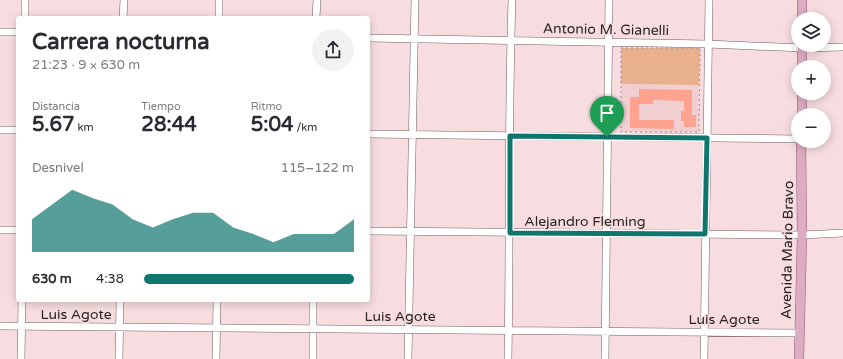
<!DOCTYPE html>
<html lang="es">
<meta charset="utf-8">
<style>
:root{--surface:#fff;--page:#f2f2f3;--text:#2b2b33;--muted:#7c7c81;--accent:#0f766e}
body{margin:0;font-family:"Varela Round",sans-serif;background:var(--page);color:var(--text);height:100vh;display:flex;flex-direction:column;font-size:15px;white-space:nowrap}
*{box-sizing:border-box;margin:0}
p{font-size:13px;color:var(--muted)}
.icon{flex:none;width:22px;height:22px;fill:none;stroke:currentColor;stroke-width:2;stroke-linecap:round;stroke-linejoin:round}
.map{position:relative;flex:1;overflow:hidden}
.side{position:absolute;left:16px;top:16px;width:354px;height:286px;display:flex;flex-direction:column;background:var(--surface);border-radius:4px;box-shadow:0 2px 10px #0003}
.side>*{flex:none}
.tools{position:absolute;left:791px;top:12px;display:grid;gap:8px}
.tools a{display:grid;place-items:center;width:40px;height:40px;border-radius:50%;background:var(--surface);box-shadow:0 2px 10px #0003;font-size:20px}
.pin{position:absolute;display:grid;place-items:center;width:34px;height:34px;color:#fff;margin:-41px -17px;border-radius:50% 50% 50% 0;rotate:-45deg;box-shadow:0 0 4px #0007}
.pin .icon{rotate:45deg}
.round{display:grid;place-items:center;flex:none;width:42px;height:42px;border-radius:21px;background:var(--page)}
.overview{display:flex;align-items:center;justify-content:space-between;height:68px;padding:0 16px}
h1{font-size:22px;font-weight:700;line-height:30px}
.metrics{display:grid;grid-template-columns:repeat(3,1fr);gap:6px;height:68px;padding:4px 16px}
.metrics div{display:grid;align-content:center}
.metrics b{font-size:20px;font-weight:700}
.metrics small{font-size:11px;font-weight:400}
.metrics p{font-size:11px}
.chart{height:112px;padding:8px 16px}
.chart p{display:flex;justify-content:space-between}
.chart svg{width:100%;height:72px;margin-top:4px;fill:var(--accent);opacity:.7}
ul{padding:0 16px;list-style:none;font-size:13px}
li{display:grid;grid-template-columns:64px 48px 1fr;align-items:center;height:30px}
li i{height:10px;border-radius:5px;background:var(--accent)}
.map>svg:first-child{display:block}
.built{fill:#f0ced1}
.green{fill:#e8b08d}
.building{fill:#fea38f}
.lines{fill:none;stroke-linecap:round;stroke-linejoin:round}
.minor-casing{stroke:#725c5e;stroke-width:8}
.major-casing{stroke:#905870;stroke-width:10}
.path{stroke:#9e8b8c;stroke-width:1;stroke-dasharray:2 3;stroke-linecap:butt}
.minor{stroke:#fff;stroke-width:7}
.major{stroke:#ddacc2;stroke-width:9}
.route-casing{stroke:#fff;stroke-width:8}
.route{stroke:#0f766e;stroke-width:5}
.labels{text-anchor:middle;stroke-width:3;stroke-linejoin:round;paint-order:stroke}
.street-label{font-size:14px;fill:#2c2223;stroke:#f7dddf}
</style>
<div class="map">
<svg width="843" height="359" viewBox="0 0 843 359">
<rect width="100%" height="100%" fill="#f7dddf"/>
<path class="built" d="M 621,84 L 699,85 L 699,132 L 621,132 Z"/>
<path class="green" d="M 621,48 L 700,48 L 699,85 L 621,84 Z"/>
<path class="building" d="M 639,89 L 692,90 L 692,115 L 696,115 L 696,127 L 684,127 L 684,121 L 681,121 L 681,111 L 684,111 L 684,101 L 653,100 L 653,104 L 639,104 L 639,120 L 674,120 L 674,129 L 630,128 L 630,97 L 639,97 Z"/>
<g class="lines">
<defs>
<path id="minor" d="M 25,18 L 25,0
M 123,18 L 124,0
M 219,18 L 219,0
M 316,18 L 317,0
M 0,32 L 18,32
M 368,38 L 708,44 L 802,48 L 843,47
M 0,130 L 18,130
M 368,134 L 798,139
M 0,230 L 18,230
M 368,231 L 802,235 L 843,233
M 0,326 L 799,333
M 21,359 L 22,300
M 119,359 L 120,300
M 216,359 L 217,300
M 313,359 L 313,300
M 408,359 L 415,0
M 508,359 C 510,239 508,120 512,0
M 605,359 L 609,0
M 704,359 L 709,0"/>
<path id="major" d="M 802,19 L 802,0
M 802,67 L 802,45
M 802,115 L 802,93
M 799,359 L 802,235 L 801,141"/>
</defs>
<use href="#minor" class="minor-casing"/>
<use href="#major" class="major-casing"/>
<path class="path" d="M 621,48 L 700,48 L 699,132 L 621,132 Z"/>
<use href="#minor" class="minor"/>
<use href="#major" class="major"/>
</g>
<g class="lines">
<defs>
<path id="route" d="M 510,136 L 707,138 L 705,234 L 510,233 Z"/>
</defs>
<use href="#route" class="route-casing"/>
<use href="#route" class="route"/>
</g>
<g class="labels">
<g class="street-label">
<text transform="translate(606 29) rotate(1)" y="5">Antonio M. Gianelli</text>
<text x="585" y="226">Alejandro Fleming</text>
<text transform="translate(787 250) rotate(-89)" y="5">Avenida Mario Bravo</text>
<text x="76" y="319">Luis Agote</text>
<text x="400" y="321">Luis Agote</text>
<text x="724" y="324">Luis Agote</text>
</g>
</g>
</svg>
<div class="tools">
<a><svg class="icon" aria-label="layers" viewBox="0 0 24 24"><path d="M12 4l9 5-9 5-9-5zM3 14l9 5 9-5"/></svg></a>
<a>+</a>
<a>−</a>
</div>
<div class="pin" style="left:607px;top:137px;background:#1e9e55"><svg class="icon" aria-label="arrive" viewBox="0 0 24 24"><path d="M6 21V4h12l-3 4 3 4H6"/></svg></div>
<section class="side">
<div class="overview"><div><h1>Carrera nocturna</h1><p>21:23 · 9 × 630 m</p></div><a class="round"><svg class="icon" aria-label="share" viewBox="0 0 24 24"><path d="M12 15V3M7 8l5-5 5 5M5 13v7h14v-7"/></svg></a></div>
<div class="metrics">
<div><p>Distancia</p><b>5.67<small> km</small></b></div>
<div><p>Tiempo</p><b>28:44</b></div>
<div><p>Ritmo</p><b>5:04<small> /km</small></b></div>
</div>
<div class="chart"><p><span>Desnivel</span>115–122 m</p>
<svg viewBox="0 0 160 44" preserveAspectRatio="none"><path d="M0 44V24L10 15L20 6L30 11L40 15L50 24L60 29L70 24L80 20L90 20L100 29L110 33L120 38L130 33L140 33L150 33L160 24V44z"/></svg>
</div>
<ul>
<li><b>630 m</b>4:38<i style="width:100%"></i></li>
</ul>
</section>
</div>
